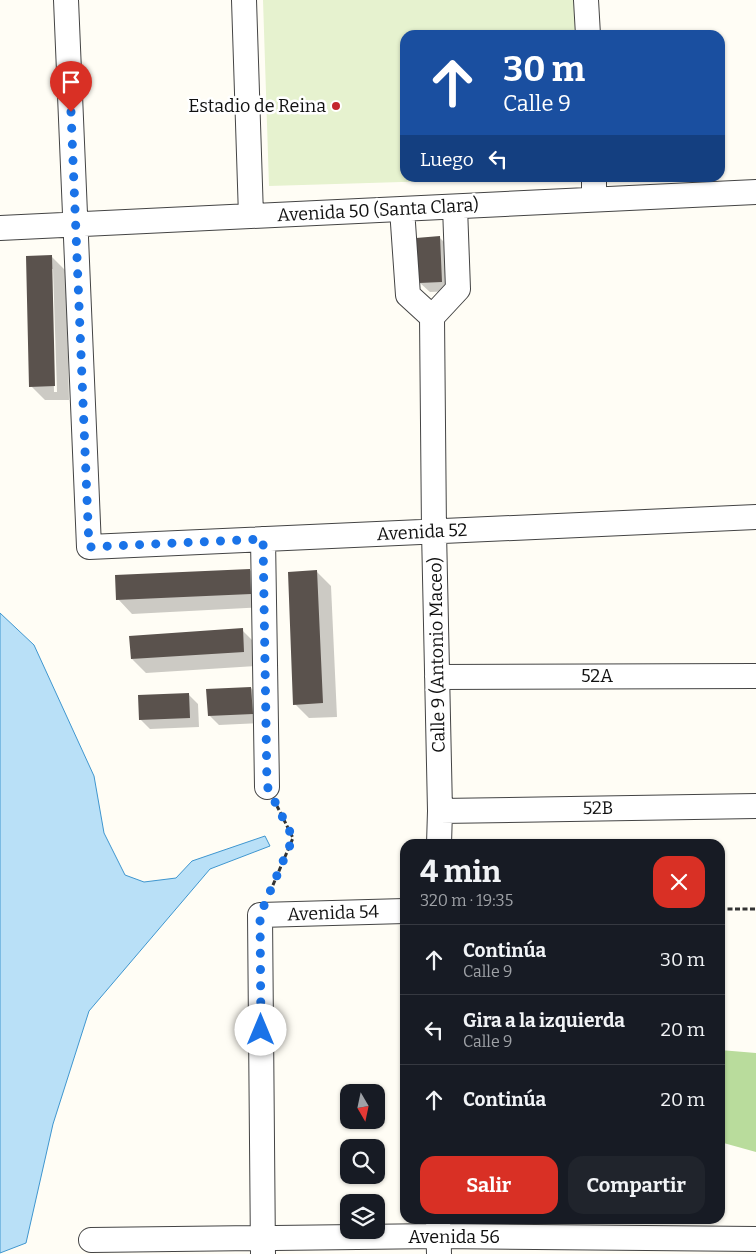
<!DOCTYPE html>
<html lang="es">
<meta charset="utf-8">
<style>
:root{--surface:#171b24;--page:#20242c;--text:#f1f3f6;--muted:#9ea1a6;--line:#363941;--accent:#d93025}
body{margin:0;font-family:Bitter,serif;background:var(--page);color:var(--text);height:100vh;display:flex;flex-direction:column;font-size:19px;white-space:nowrap}
*{box-sizing:border-box;margin:0}
p{font-size:16px;color:var(--muted)}
.icon{flex:none;width:28px;height:28px;fill:none;stroke:currentColor;stroke-width:2;stroke-linecap:round;stroke-linejoin:round}
.map{position:relative;flex:1;overflow:hidden}
.drawer{position:absolute;left:400px;top:839px;width:325px;height:385px;display:flex;flex-direction:column;background:var(--surface);border-radius:15px;box-shadow:0 1px 4px #0004}
.drawer>*{flex:none}
.banner{position:absolute;left:400px;top:30px;width:325px;height:152px;border-radius:15px;box-shadow:0 1px 4px #0004;background:#1a4fa0;color:#fff;overflow:hidden}
.needle{width:32px;rotate:171deg}
.buttons{position:absolute;left:340px;top:1084px;display:grid;gap:10px}
.buttons a{display:grid;place-items:center;width:45px;height:45px;border-radius:10px;background:var(--surface);box-shadow:0 1px 4px #0004;font-size:25px}
.pin{position:absolute;display:grid;place-items:center;width:42px;height:42px;color:#fff;margin:-51px -21px;border-radius:50% 50% 50% 0;rotate:-45deg;box-shadow:0 0 5px #0007}
.pin .icon{rotate:45deg}
.me{position:absolute;width:55px;margin:-28px;rotate:0deg;stroke-linejoin:round;filter:drop-shadow(0 0 4px #0008)}
.turn{display:flex;align-items:center;gap:18px;height:105px;padding:0 20px;font-size:22px}
.turn .icon{width:65px;height:65px;stroke-width:2.5}
.turn b{display:block;font-size:35px;line-height:42px}
.then{display:flex;align-items:center;height:48px;padding:0 20px;background:#0003;gap:10px;font-size:19px}
.round{display:grid;place-items:center;flex:none;width:52px;height:52px;border-radius:15px;background:var(--page)}
.summary{display:flex;align-items:center;justify-content:space-between;height:85px;padding:0 20px}
h1{font-size:30px;font-weight:700;line-height:38px}
.button{display:flex;gap:10px;margin-top:auto;padding:10px 20px}
.button a{flex:1;height:58px;border-radius:15px;background:var(--accent);color:#fff;font-size:20px;font-weight:700;line-height:58px;text-align:center}
.button a+a{background:var(--page);color:var(--text)}
ul{padding:0;list-style:none}
li{display:flex;align-items:center;gap:15px;height:70px;padding:0 20px;border-top:1px solid var(--line)}
li div{flex:1}
li b{display:block;font-size:19px}
li em{font-style:normal}
.map>svg:first-child{display:block}
.forest{fill:#b9dc9c}
.pitch{fill:#e6f2cf}
.water{fill:#b9e0f7;stroke:#3f96cf}
.shadow{fill:#0003;fill-rule:evenodd}
.building{fill:#5a524d}
.lines{fill:none;stroke-linecap:round;stroke-linejoin:round}
.minor-casing{stroke:#444;stroke-width:26}
.path{stroke:#333;stroke-width:3;stroke-dasharray:5 2.5;stroke-linecap:butt}
.minor{stroke:#fff;stroke-width:24}
.route{stroke:#1a73e8;stroke-width:9;stroke-dasharray:0 16.2}
.poi-dot{fill:#c4262e;stroke:#fff;stroke-width:2}
.labels{text-anchor:middle;stroke-width:5;stroke-linejoin:round;paint-order:stroke}
.poi-label{font-size:18px;fill:#111;stroke:#fff;text-anchor:end}
.street-label{font-size:18px;fill:#111;stroke:#fff}
</style>
<div class="map">
<svg width="756" height="1254" viewBox="0 0 756 1254">
<rect width="100%" height="100%" fill="#fffdf5"/>
<path class="forest" d="M 720,1050 L 756,1053 L 756,1152 L 720,1142 Z"/>
<path class="pitch" d="M 263,0 L 574,0 L 575,35 L 405,35 L 405,178 L 539,178 L 269,186 Z"/>
<path class="water" d="M 0,613 L 34,645 L 94,776 L 104,833 L 125,875 L 144,882 L 176,878 L 192,861 L 265,836 L 270,846 L 210,869 L 89,1011 L 53,1124 L 26,1243 L 0,1253 Z"/>
<path class="shadow" d="M 439,237 L 449,247 L 452,291 L 430,292 L 420,283 Z
M 51,256 L 66,271 L 69,400 L 45,400 L 31,386 ZM 51,269 L 53,269 L 57,392 L 54,392 Z
M 250,570 L 264,584 L 265,607 L 132,614 L 118,599 Z
M 317,572 L 331,586 L 337,717 L 309,718 L 295,704 Z
M 242,630 L 256,644 L 257,666 L 146,673 L 132,659 Z
M 251,688 L 261,698 L 262,723 L 219,725 L 209,715 Z
M 188,694 L 198,704 L 199,727 L 150,729 L 140,719 Z"/>
<path class="building" d="M 440,236 L 442,282 L 419,283 L 416,238 Z
M 52,255 L 55,386 L 29,387 L 26,256 Z
M 250,569 L 251,594 L 116,600 L 115,575 Z
M 317,570 L 323,703 L 293,705 L 288,572 Z
M 243,628 L 244,652 L 131,659 L 129,636 Z
M 251,687 L 253,714 L 208,716 L 206,689 Z
M 189,693 L 190,718 L 139,720 L 138,695 Z"/>
<g class="lines">
<g class="minor-casing">
<path id="minor" d="M 66,0 L 89,547 L 756,517
M 244,0 L 251,216
M 586,0 L 588,35
M 594,178 L 594,199
M 402,209 L 408,295 L 432,317 L 458,289 L 455,207
M 0,228 L 756,192
M 432,317 L 434,531 L 440,811 L 439,844
M 263,539 L 267,787
M 437,677 L 756,676
M 440,811 L 756,806
M 438,1219 L 439,1254
M 91,1240 L 439,1236 L 756,1239
M 263,1254 L 260,915 L 405,911"/>
</g>
<path class="path" d="M 270,892 L 293,838 L 277,806
M 720,909 L 756,909"/>
<use href="#minor" class="minor"/>
</g>
<g class="lines">
<path class="route" d="M 71,112 L 89,547 L 263,539 L 267,786 L 293,838 L 260,915 L 261,1030"/>
</g>
<circle class="poi-dot" cx="336" cy="106" r="5"/>
<g class="labels">
<g class="poi-label">
<text x="326" y="112">Estadio de Reina</text>
</g>
<g class="street-label">
<text transform="translate(378 210) rotate(-3)" y="6">Avenida 50 (Santa Clara)</text>
<text transform="translate(422 532) rotate(-3)" y="6">Avenida 52</text>
<text transform="translate(437 655) rotate(-91)" y="6">Calle 9 (Antonio Maceo)</text>
<text x="597" y="682">52A</text>
<text transform="translate(598 808) rotate(-1)" y="6">52B</text>
<text transform="translate(333 913) rotate(-2)" y="6">Avenida 54</text>
<text x="454" y="1243">Avenida 56</text>
</g>
</g>
</svg>
<div class="buttons">
<a><svg class="needle" viewBox="-14 -14 28 28"><path d="M0-13l5 13h-10z" fill="#e53935"/><path d="M0 13l5-13h-10z" fill="#9ea1a6"/></svg></a>
<a><svg class="icon" aria-label="search" viewBox="0 0 24 24"><circle cx="10" cy="10" r="6"/><path d="M15 15l6 6"/></svg></a>
<a><svg class="icon" aria-label="layers" viewBox="0 0 24 24"><path d="M12 4l9 5-9 5-9-5zM3 14l9 5 9-5"/></svg></a>
</div>
<div class="pin" style="left:71px;top:112px;background:#d93025"><svg class="icon" aria-label="arrive" viewBox="0 0 24 24"><path d="M6 21V4h12l-3 4 3 4H6"/></svg></div>
<svg class="me" style="left:261px;top:1030px" viewBox="-20 -20 40 40"><circle r="19" fill="#fff"/><path d="M0-13L10 11 0 6-10 11z" fill="#1a73e8"/></svg>
<div class="banner">
<div class="turn"><svg class="icon" aria-label="ahead" viewBox="0 0 24 24"><path d="M12 20V5M6 11l6-6 6 6"/></svg><div><b>30 m</b>Calle 9</div></div>
<div class="then">Luego<svg class="icon" aria-label="left" viewBox="0 0 24 24"><path d="M17 20v-9H6M10 6l-5 5 5 5"/></svg></div>
</div>
<section class="drawer">
<div class="summary"><div><h1>4 min</h1><p>320 m · 19:35</p></div><a class="round" style="background:#d93025;color:#fff"><svg class="icon" aria-label="close" viewBox="0 0 24 24"><path d="M6 6l12 12M18 6L6 18"/></svg></a></div>
<ul>
<li><svg class="icon" aria-label="ahead" viewBox="0 0 24 24"><path d="M12 20V5M6 11l6-6 6 6"/></svg><div><b>Continúa</b><p>Calle 9</p></div><em>30 m</em></li>
<li><svg class="icon" aria-label="left" viewBox="0 0 24 24"><path d="M17 20v-9H6M10 6l-5 5 5 5"/></svg><div><b>Gira a la izquierda</b><p>Calle 9</p></div><em>20 m</em></li>
<li><svg class="icon" aria-label="ahead" viewBox="0 0 24 24"><path d="M12 20V5M6 11l6-6 6 6"/></svg><div><b>Continúa</b></div><em>20 m</em></li>
</ul>
<div class="button"><a>Salir</a><a>Compartir</a></div>
</section>
</div>
